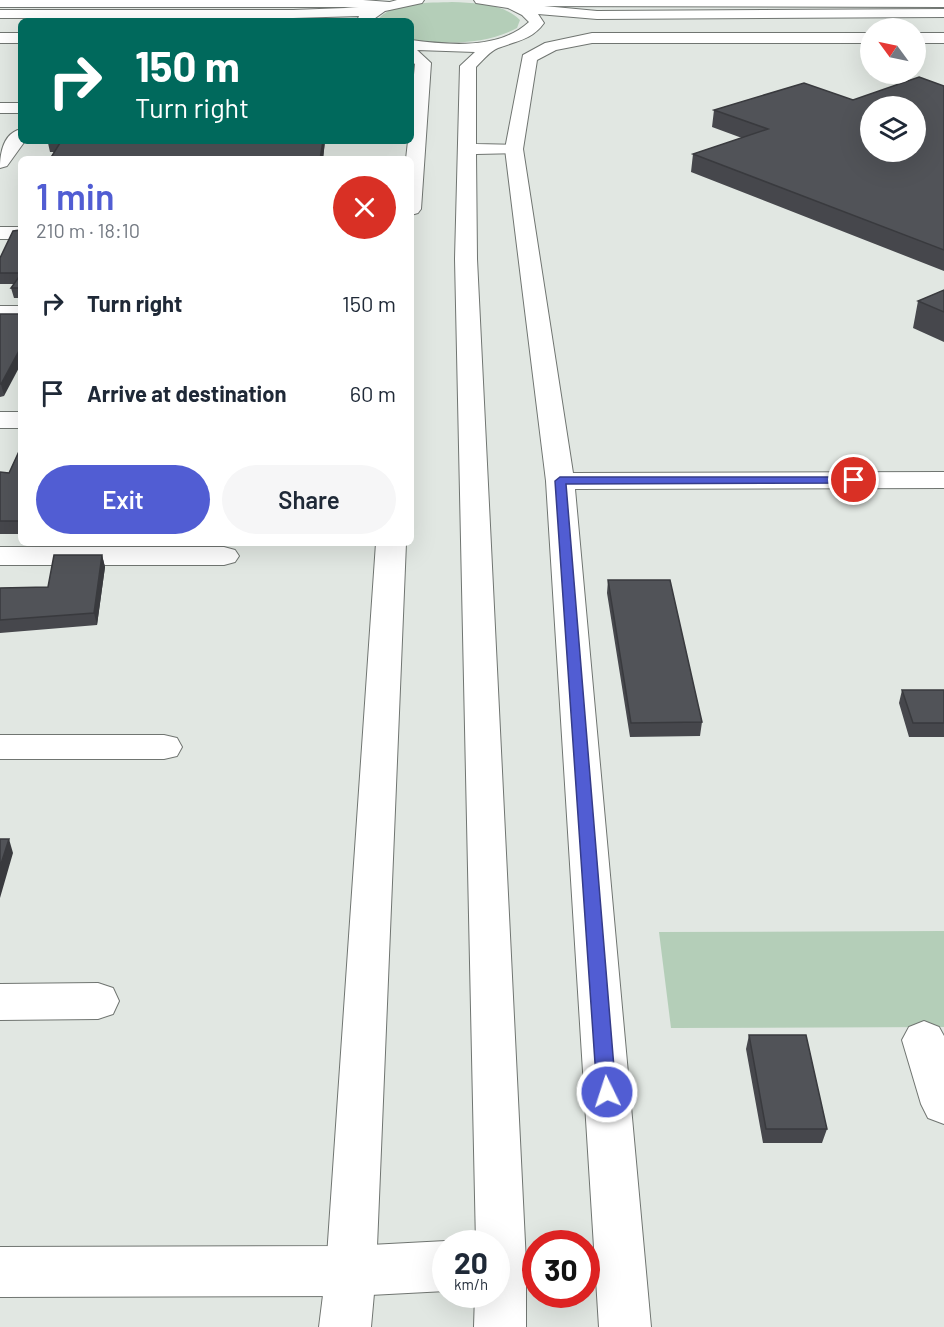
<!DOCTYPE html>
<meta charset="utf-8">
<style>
:root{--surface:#fff;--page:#f6f6f7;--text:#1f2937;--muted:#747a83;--accent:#515dd3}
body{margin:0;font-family:Barlow,sans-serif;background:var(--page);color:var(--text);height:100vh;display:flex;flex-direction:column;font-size:22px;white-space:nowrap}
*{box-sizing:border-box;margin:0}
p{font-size:20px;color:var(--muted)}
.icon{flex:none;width:33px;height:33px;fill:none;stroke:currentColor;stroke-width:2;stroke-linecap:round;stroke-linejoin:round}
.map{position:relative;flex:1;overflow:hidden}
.side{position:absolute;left:18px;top:156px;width:396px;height:390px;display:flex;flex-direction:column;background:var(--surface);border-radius:9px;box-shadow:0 6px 24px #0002}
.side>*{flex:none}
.hud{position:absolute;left:18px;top:18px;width:396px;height:126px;border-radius:9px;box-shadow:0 6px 24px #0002;background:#00695c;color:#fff;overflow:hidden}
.needle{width:39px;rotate:303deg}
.buttons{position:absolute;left:860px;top:18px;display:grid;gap:12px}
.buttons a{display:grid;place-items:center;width:66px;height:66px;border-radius:50%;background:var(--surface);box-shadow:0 6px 24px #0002;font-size:30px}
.speed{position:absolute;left:432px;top:1230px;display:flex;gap:12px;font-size:30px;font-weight:700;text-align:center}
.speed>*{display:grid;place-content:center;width:78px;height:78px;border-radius:50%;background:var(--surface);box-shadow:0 6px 24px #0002;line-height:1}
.speed small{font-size:15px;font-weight:400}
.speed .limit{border:9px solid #d22;background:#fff;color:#111}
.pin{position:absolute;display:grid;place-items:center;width:51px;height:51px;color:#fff;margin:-26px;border:3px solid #fff;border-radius:50%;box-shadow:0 2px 6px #0007}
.me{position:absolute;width:66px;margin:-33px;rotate:356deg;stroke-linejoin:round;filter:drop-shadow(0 0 4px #0008)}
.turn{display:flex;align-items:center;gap:21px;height:126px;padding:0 18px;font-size:27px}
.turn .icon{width:78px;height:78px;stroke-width:2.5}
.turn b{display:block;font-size:42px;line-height:51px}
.round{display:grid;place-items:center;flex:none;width:63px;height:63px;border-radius:32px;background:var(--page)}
.head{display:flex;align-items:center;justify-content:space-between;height:102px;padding:0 18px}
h1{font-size:36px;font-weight:600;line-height:45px;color:var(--accent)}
.cta{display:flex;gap:12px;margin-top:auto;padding:12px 18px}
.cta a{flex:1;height:69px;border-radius:36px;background:var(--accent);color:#fff;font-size:24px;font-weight:600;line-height:69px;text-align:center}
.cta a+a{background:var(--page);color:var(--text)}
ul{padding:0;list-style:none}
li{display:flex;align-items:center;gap:18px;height:90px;padding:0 18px}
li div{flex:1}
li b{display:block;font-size:22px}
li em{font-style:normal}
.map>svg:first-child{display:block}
.green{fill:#b4ceb8}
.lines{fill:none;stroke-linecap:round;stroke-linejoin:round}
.street-casing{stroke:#707571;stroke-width:2}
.secondary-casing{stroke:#707571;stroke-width:2}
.street{fill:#fff;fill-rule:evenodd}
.secondary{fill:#fff;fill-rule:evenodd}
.wall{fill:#46474c}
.shaded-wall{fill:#393a3e}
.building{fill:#515358;stroke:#393a3e;stroke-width:1.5;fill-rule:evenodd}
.route{fill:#515dd3;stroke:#353c89;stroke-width:1.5}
</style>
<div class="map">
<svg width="944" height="1327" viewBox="0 0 944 1327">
<rect width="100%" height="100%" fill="#e1e7e2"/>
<path class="green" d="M 452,2 C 475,3 503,3 520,20 L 517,28 C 485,45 446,44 411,40 L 411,21 L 377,21 C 390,1 430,3 452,2 Z
M 944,931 L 944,1027 L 671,1028 L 659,932 Z"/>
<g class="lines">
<g class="street-casing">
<path id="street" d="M 0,0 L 363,0 L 389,2 L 396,6 L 389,10 L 344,7 L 0,7 Z
M 495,0 L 944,0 L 944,7 L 501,6 L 496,5 Z
M 0,33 L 21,33 L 21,43 L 0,43 Z
M 592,33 L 870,33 L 870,43 L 592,43 L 556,50 L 537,60 L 523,149 L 573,473 L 944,472 L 944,488 L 575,489 L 651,1327 L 599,1327 L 546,481 L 505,149 L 523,55 L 545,43 Z
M 915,33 L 944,33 L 944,43 L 915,43 Z
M 0,103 L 21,103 L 21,113 L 0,113 Z
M 21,129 L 21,141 L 25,141 L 7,166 L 0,168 C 0,152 4,133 21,129 Z
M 0,227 L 21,227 L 21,239 L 0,239 Z
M 0,306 L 21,306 L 21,320 L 0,320 Z
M 0,412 L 21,412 L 21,428 L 0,428 Z
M 0,547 L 224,547 L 235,550 L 239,556 L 235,562 L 224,565 L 0,565 Z
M 0,735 L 164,735 L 177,738 L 182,747 L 177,756 L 164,759 L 0,759 Z
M 98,983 L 113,988 L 119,1001 L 113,1014 L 98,1019 L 0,1020 L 0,984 Z
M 924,1021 L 939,1027 L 944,1036 L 944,1124 L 928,1118 L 921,1104 L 902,1040 L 909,1027 Z
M 446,1241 L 451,1244 L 446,1244 L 446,1291 L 351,1296 L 0,1297 L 0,1247 L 351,1246 Z"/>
</g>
<g class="secondary-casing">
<path id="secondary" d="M 397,0 L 424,0 L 422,3 L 385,11 L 371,21 L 357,21 L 359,16 L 293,18 L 0,18 L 0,10 L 293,10 L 372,7 Z
M 474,0 L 509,0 L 523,4 L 597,11 L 944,9 L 944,17 L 597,19 L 538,14 L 544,23 C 532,40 516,41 498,48 C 490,51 482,61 476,67 L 476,144 L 520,145 L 523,149 L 520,153 L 476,154 L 477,259 L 526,1263 L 526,1327 L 474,1327 L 475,1294 L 496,1294 L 496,1244 L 476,1244 L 455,259 L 460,66 L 475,52 L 417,50 L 431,63 L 421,209 L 418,213 L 411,215 L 411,159 L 406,159 L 408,141 L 411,141 L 411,106 L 415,64 L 411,61 L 411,40 C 449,45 499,50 529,22 L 522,15 L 508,8 L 476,3 Z
M 376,543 L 406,543 L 376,1271 L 371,1327 L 319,1327 L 326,1271 Z"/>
</g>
<use href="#street" class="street"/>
<use href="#secondary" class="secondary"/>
</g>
<path class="wall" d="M 944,86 L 944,271 L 691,172 L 693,154 L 742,138 L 712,127 L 714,110 L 853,100 Z
M 49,141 L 325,141 L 323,159 L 50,159 L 54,152 L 50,152 L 48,143 Z
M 21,213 L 21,298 L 14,298 L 11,288 L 14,284 L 0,284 L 0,258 L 20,230 Z
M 944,290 L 944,342 L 913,328 L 918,301 Z
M 0,314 L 4,396 L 0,397 Z
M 21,447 L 21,534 L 0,534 L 0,472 L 9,473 Z
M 61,543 L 109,543 L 108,545 L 61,545 Z
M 102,555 L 105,567 L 97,625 L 0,633 L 0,588 L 48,587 Z
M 608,580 L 702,722 L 700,736 L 630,737 L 607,593 Z
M 902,690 L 944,690 L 944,737 L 909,737 L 899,703 Z
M 749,1035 L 827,1129 L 822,1143 L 763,1143 L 746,1049 Z"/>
<path class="shaded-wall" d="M 323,141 L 325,141 L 323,159 L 320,159 Z
M 21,347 L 21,364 L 4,396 L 1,384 Z
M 102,555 L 105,567 L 97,625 L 94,613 Z
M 9,839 L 13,853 L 0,898 L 0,867 Z"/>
<path class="building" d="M 919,77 L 944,86 L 944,250 L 693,154 L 768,129 L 714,110 L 804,83 L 853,100 ZM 870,106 L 915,106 L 915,152 L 870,152 Z
M 49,141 L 323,141 L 320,159 L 50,159 L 60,143 L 48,143 Z
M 21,213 L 21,273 L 0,273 L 0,258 L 13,231 L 20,230 L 20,215 Z
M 21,274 L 21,288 L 11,288 Z
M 944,290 L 944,312 L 918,301 Z
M 0,314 L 21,314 L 21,347 L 1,384 L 0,384 Z
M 21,447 L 21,521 L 0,521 L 0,472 L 9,473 Z
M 54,555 L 102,555 L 94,613 L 0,620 L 0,588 L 48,587 Z
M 608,580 L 670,580 L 702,722 L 631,723 Z
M 902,690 L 944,690 L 944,723 L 913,723 Z
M 0,839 L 9,839 L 0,867 Z
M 749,1035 L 806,1035 L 827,1129 L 766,1129 Z"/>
<path class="route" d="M 560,477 L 854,477 L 859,480 L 854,483 L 566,484 L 616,1092 L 613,1098 L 607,1100 L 600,1098 L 597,1092 L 555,481 Z"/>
</svg>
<div class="buttons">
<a><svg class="needle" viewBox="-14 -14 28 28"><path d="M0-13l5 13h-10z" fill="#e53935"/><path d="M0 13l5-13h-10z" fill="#747a83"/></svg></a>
<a><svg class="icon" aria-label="layers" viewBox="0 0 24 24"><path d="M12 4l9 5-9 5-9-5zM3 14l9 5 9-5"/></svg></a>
</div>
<div class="speed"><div>20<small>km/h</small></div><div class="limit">30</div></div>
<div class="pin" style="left:854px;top:480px;background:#d93025"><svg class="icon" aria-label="arrive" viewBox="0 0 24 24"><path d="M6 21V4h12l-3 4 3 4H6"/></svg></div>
<svg class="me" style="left:607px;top:1092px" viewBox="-20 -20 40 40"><circle r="17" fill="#515dd3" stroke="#fff" stroke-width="3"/><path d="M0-11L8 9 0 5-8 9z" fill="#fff"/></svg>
<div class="hud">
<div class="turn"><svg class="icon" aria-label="right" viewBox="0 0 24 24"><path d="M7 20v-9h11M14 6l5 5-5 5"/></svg><div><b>150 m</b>Turn right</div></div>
</div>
<section class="side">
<div class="head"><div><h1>1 min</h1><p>210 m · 18:10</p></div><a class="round" style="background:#d93025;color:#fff"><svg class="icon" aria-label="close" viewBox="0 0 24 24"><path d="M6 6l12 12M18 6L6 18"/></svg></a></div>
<ul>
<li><svg class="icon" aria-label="right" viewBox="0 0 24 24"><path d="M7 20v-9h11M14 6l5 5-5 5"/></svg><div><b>Turn right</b></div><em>150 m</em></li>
<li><svg class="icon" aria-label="arrive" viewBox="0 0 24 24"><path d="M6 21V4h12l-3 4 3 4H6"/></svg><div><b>Arrive at destination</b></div><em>60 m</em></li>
</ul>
<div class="cta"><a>Exit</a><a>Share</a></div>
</section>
</div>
